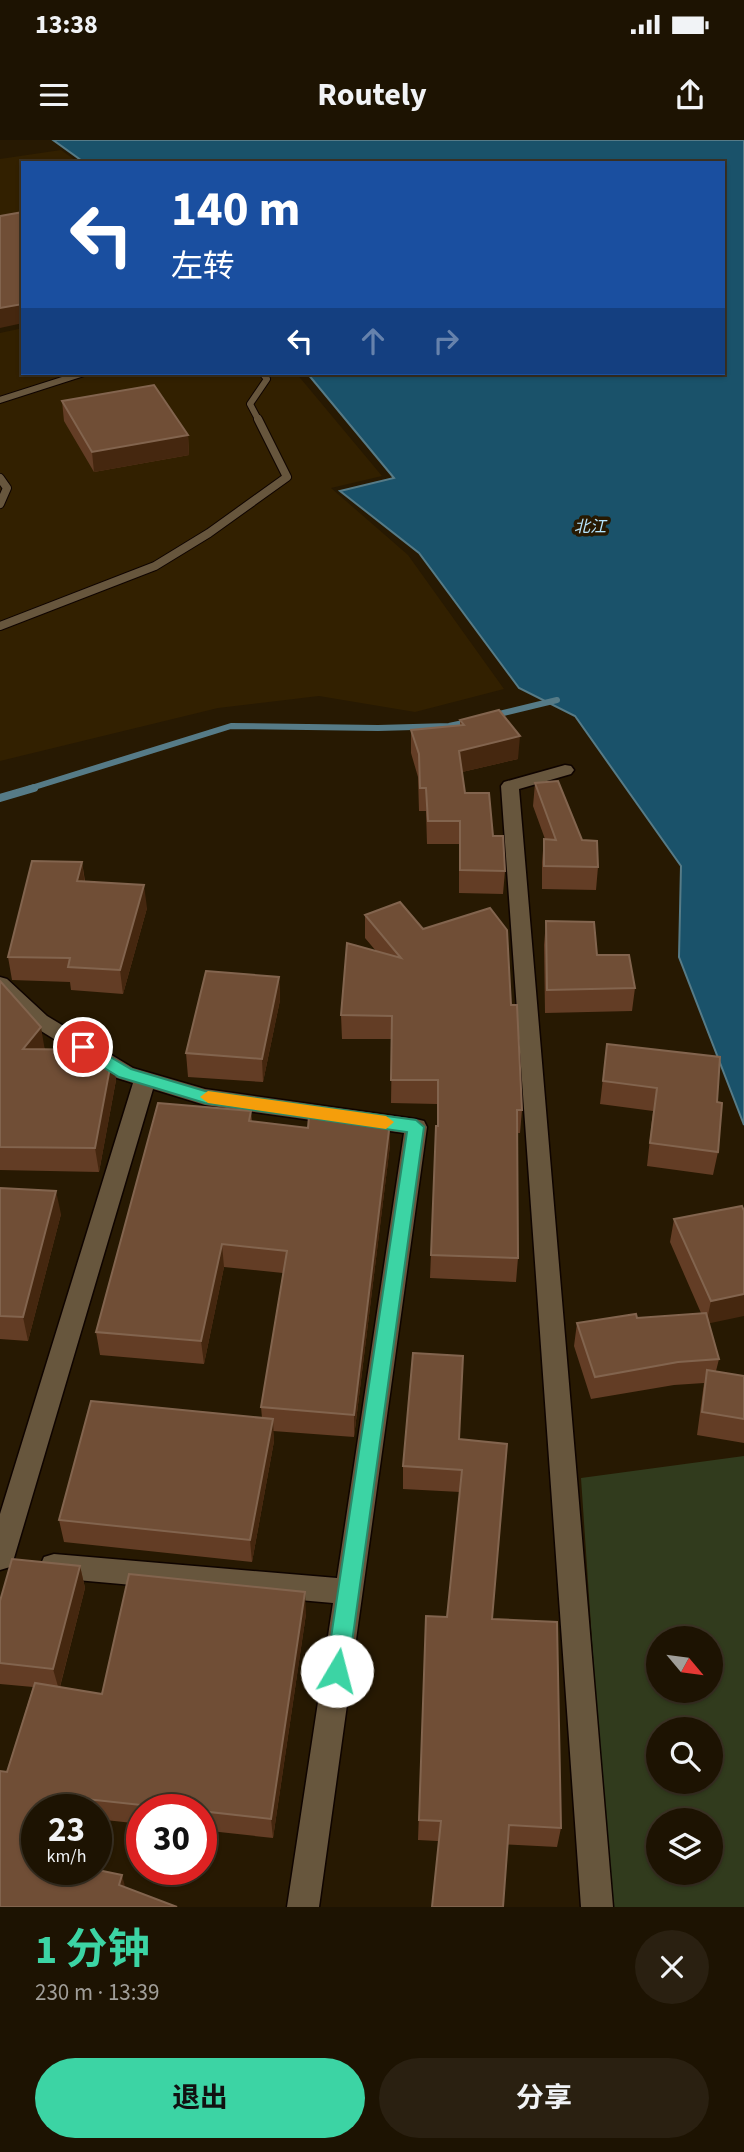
<!DOCTYPE html>
<html lang="zh">
<meta charset="utf-8">
<style>
:root{--surface:#1d1302;--page:#2a2011;--text:#f1f3f6;--muted:#a09e99;--line:#3b3224;--accent:#3cd4a4}
body{margin:0;font-family:"Source Sans 3","Noto Sans SC",sans-serif;background:var(--page);color:var(--text);height:100vh;display:flex;flex-direction:column;font-size:26px;white-space:nowrap}
*{box-sizing:border-box;margin:0}
p{font-size:23px;color:var(--muted)}
.icon{flex:none;width:38px;height:38px;fill:none;stroke:currentColor;stroke-width:2;stroke-linecap:round;stroke-linejoin:round}
.map{position:relative;height:1767px;overflow:hidden}
.drawer{display:flex;flex-direction:column;background:var(--surface);flex:1}
.drawer>*{flex:none}
.banner{position:absolute;left:21px;top:21px;width:704px;height:214px;border-radius:0px;box-shadow:0 2px 5px #0004,0 0 0 2px var(--line);background:#1a4fa0;color:#fff;overflow:hidden}
.needle{width:46px;rotate:119deg}
.buttons{position:absolute;left:646px;top:1486px;display:grid;gap:14px}
.buttons a{display:grid;place-items:center;width:77px;height:77px;border-radius:50%;background:var(--surface);box-shadow:0 2px 5px #0004,0 0 0 2px var(--line);font-size:35px}
.speed{position:absolute;left:21px;top:1654px;display:flex;gap:14px;font-size:35px;font-weight:700;text-align:center}
.speed>*{display:grid;place-content:center;width:91px;height:91px;border-radius:50%;background:var(--surface);box-shadow:0 2px 5px #0004,0 0 0 2px var(--line);line-height:1}
.speed small{font-size:18px;font-weight:400}
.speed .limit{border:10px solid #d22;background:#fff;color:#111}
.pin{position:absolute;display:grid;place-items:center;width:60px;height:60px;color:#fff;margin:-30px;border:4px solid #fff;border-radius:50%;box-shadow:0 2px 7px #0007}
.me{position:absolute;width:77px;margin:-38px;rotate:8deg;stroke-linejoin:round;filter:drop-shadow(0 0 5px #0008)}
.turn{display:flex;align-items:center;gap:24px;height:147px;padding:0 35px;font-size:32px}
.turn .icon{width:91px;height:91px;stroke-width:2.5}
.turn b{display:block;font-size:49px;line-height:60px}
.lanes{display:flex;align-items:center;height:66px;padding:0 35px;background:#0003;justify-content:center;gap:35px;direction:ltr}
.lanes .off{opacity:.35}
.round{display:grid;place-items:center;flex:none;width:74px;height:74px;border-radius:37px;background:var(--page)}
.summary{display:flex;align-items:center;justify-content:space-between;height:119px;padding:0 35px}
h1{font-size:42px;font-weight:700;line-height:52px;color:var(--accent)}
.cta{display:flex;gap:14px;margin-top:auto;padding:14px 35px}
.cta a{flex:1;height:80px;border-radius:42px;background:var(--accent);color:#111;font-size:28px;font-weight:700;line-height:80px;text-align:center}
.cta a+a{background:var(--page);color:var(--text)}
.status{display:flex;justify-content:space-between;align-items:center;height:49px;padding:0 35px;background:var(--surface);direction:ltr}
.status svg{height:19px;fill:currentColor}
header{display:flex;justify-content:space-between;align-items:center;height:91px;padding:0 35px;background:var(--surface);font-size:32px;font-weight:700}
.map>svg:first-child{display:block}
.built{fill:#322000}
.green{fill:#313b1d;fill-rule:evenodd}
.water{fill:#1a526a;stroke:#567b87;stroke-width:2}
.lines{fill:none;stroke-linecap:round;stroke-linejoin:round}
.stream-far1{stroke:#567b87;stroke-width:6}
.stream{stroke:#567b87;stroke-width:8}
.service-far1-casing{stroke:#0f0400;stroke-width:8}
.service-casing{stroke:#0f0400;stroke-width:10}
.minor-casing{stroke:#0f0400;stroke-width:3}
.service-far1{stroke:#67563d;stroke-width:6}
.service{stroke:#67563d;stroke-width:8}
.minor{fill:#67563d;fill-rule:evenodd}
.wall{fill:#633d25}
.shaded-wall{fill:#45270f}
.building{fill:#704e36;stroke:#82644e;stroke-width:2}
.route{fill:#3cd4a4;stroke:#278a6b;stroke-width:2}
.slow{fill:#f59e0b}
.labels{text-anchor:middle;stroke-width:7;stroke-linejoin:round;paint-order:stroke}
.far-water-label{font-size:16px;font-style:italic;fill:#b7e6ff;stroke:#271902}
</style>
<div class="status"><b>13:38</b><svg viewBox="0 0 49 12"><path d="M0 12V9h3v3zM5 12V6h3v6zM10 12V3h3v9zM15 12V0h3v12zM26 1h20v11H26zM47 4h2v5h-2z"/></svg></div>
<header><svg class="icon" aria-label="menu" viewBox="0 0 24 24"><path d="M4 6h16M4 12h16M4 18h16"/></svg>Routely<svg class="icon" aria-label="share" viewBox="0 0 24 24"><path d="M12 15V3M7 8l5-5 5 5M5 13v7h14v-7"/></svg></header>
<div class="map">
<svg width="744" height="1767" viewBox="0 0 744 1767">
<rect width="100%" height="100%" fill="#271902"/>
<path class="built" d="M 61,10 L 79,23 L 23,23 L 23,87 L 0,91 L 0,19 Z
M 23,188 L 23,233 L 296,233 L 382,336 L 331,348 L 408,415 L 504,549 L 415,572 L 319,556 L 218,568 L 0,621 L 0,193 Z"/>
<path class="green" d="M 744,1316 L 744,1767 L 610,1767 L 581,1338 ZM 658,1498 L 710,1498 L 710,1550 L 658,1550 ZM 658,1589 L 710,1589 L 710,1642 L 658,1642 ZM 658,1680 L 710,1680 L 710,1732 L 658,1732 Z"/>
<path class="water" d="M 53,0 L 744,0 L 744,985 L 679,817 L 681,726 L 575,576 L 519,548 L 419,413 L 340,351 L 394,338 L 307,233 L 723,233 L 723,23 L 85,23 Z"/>
<g class="lines">
<path class="stream-far1" d="M 491,576 L 557,560
M 28,649 L 231,586 L 378,588 L 449,586 L 468,582"/>
<path class="stream" d="M 0,658 L 34,648"/>
<g class="service-far1-casing">
<path id="service-far1" d="M 0,260 L 84,233
M 259,281 L 250,264 L 267,239 L 262,233"/>
</g>
<g class="service-casing">
<path id="service" d="M 0,338 L 7,348 L 0,364
M 0,486 L 155,426 L 209,393 L 287,337 L 258,279"/>
</g>
<g class="minor-casing">
<path id="minor" d="M 565,625 L 571,626 L 574,630 L 571,634 L 519,649 L 613,1767 L 581,1767 L 501,646 L 504,642 Z
M 0,837 L 7,839 L 47,876 L 133,928 L 205,949 L 416,979 L 424,981 L 427,987 L 319,1767 L 287,1767 L 333,1463 L 54,1438 L 44,1435 L 40,1426 L 44,1417 L 54,1414 L 337,1438 L 404,993 L 205,965 L 153,949 L 14,1418 L 10,1427 L 0,1430 L 0,1374 L 133,943 L 117,938 L 33,886 L 0,856 Z"/>
</g>
<use href="#service-far1" class="service-far1"/>
<use href="#service" class="service"/>
<use href="#minor" class="minor"/>
</g>
<path class="wall" d="M 62,261 L 188,295 L 189,315 L 94,332 L 64,281 Z
M 460,580 L 518,619 L 462,632 L 465,653 L 493,696 L 505,731 L 503,754 L 459,753 L 459,704 L 427,704 L 426,671 L 419,671 L 418,637 L 411,613 L 411,590 L 460,585 Z
M 535,643 L 582,700 L 598,727 L 596,750 L 542,749 L 542,722 L 544,699 L 545,699 L 533,666 Z
M 82,722 L 85,741 L 147,768 L 123,854 L 71,850 L 70,842 L 12,840 L 8,817 Z
M 365,775 L 423,789 L 511,865 L 522,970 L 520,993 L 517,993 L 518,1118 L 516,1142 L 430,1138 L 436,986 L 437,986 L 437,964 L 391,963 L 392,899 L 342,899 L 341,875 L 376,811 L 365,798 Z
M 546,781 L 597,815 L 635,848 L 632,871 L 545,873 L 544,805 Z
M 279,837 L 280,860 L 263,942 L 188,937 L 186,913 Z
M 0,841 L 45,909 L 112,917 L 116,940 L 99,1032 L 0,1030 Z
M 607,904 L 717,962 L 718,1012 L 713,1035 L 647,1026 L 653,971 L 600,964 Z
M 251,971 L 252,982 L 390,1005 L 354,1297 L 273,1291 L 274,1301 L 252,1422 L 64,1402 L 59,1380 L 262,1278 L 261,1267 L 283,1133 L 224,1127 L 204,1224 L 100,1215 L 96,1192 Z
M 0,1048 L 61,1074 L 28,1201 L 0,1199 Z
M 742,1066 L 709,1183 L 719,1219 L 716,1231 L 744,1236 L 744,1303 L 697,1295 L 704,1243 L 674,1245 L 591,1259 L 574,1206 L 577,1183 L 701,1173 L 670,1102 L 674,1079 Z
M 459,1299 L 492,1479 L 561,1688 L 557,1707 L 418,1700 L 426,1476 L 447,1477 L 460,1352 L 403,1349 L 403,1326 Z
M 80,1426 L 85,1448 L 60,1547 L 102,1554 L 306,1474 L 273,1698 L 201,1690 L 201,1670 L 142,1670 L 142,1684 L 96,1679 L 96,1670 L 37,1670 L 37,1729 L 125,1747 L 0,1767 L 7,1632 L 33,1547 L 0,1544 L 0,1461 Z"/>
<path class="shaded-wall" d="M 23,164 L 23,183 L 0,188 L 0,168 Z
M 188,295 L 189,315 L 94,332 L 92,312 Z
M 520,596 L 518,619 L 458,633 L 459,611 Z
M 82,722 L 85,745 L 77,741 Z
M 144,745 L 147,768 L 123,854 L 120,830 Z
M 279,837 L 280,860 L 263,942 L 262,919 Z
M 41,887 L 45,911 L 23,909 Z
M 112,917 L 116,940 L 99,1032 L 95,1008 Z
M 390,982 L 390,1005 L 354,1297 L 354,1275 Z
M 56,1051 L 61,1074 L 28,1201 L 23,1177 Z
M 222,1104 L 224,1127 L 204,1224 L 201,1201 Z
M 744,1154 L 744,1176 L 706,1184 L 711,1161 Z
M 273,1279 L 274,1301 L 252,1422 L 250,1400 Z
M 80,1426 L 85,1448 L 59,1550 L 53,1529 Z
M 305,1452 L 306,1474 L 273,1698 L 271,1679 Z
M 59,1656 L 63,1670 L 55,1670 Z
M 122,1735 L 127,1754 L 119,1745 Z"/>
<path class="building" d="M 23,72 L 23,164 L 0,168 L 0,76 Z
M 154,245 L 188,295 L 92,312 L 62,261 Z
M 499,570 L 520,596 L 459,611 L 465,653 L 489,653 L 493,696 L 503,696 L 505,731 L 460,730 L 460,681 L 428,681 L 426,648 L 420,648 L 419,614 L 411,590 L 464,585 L 460,580 Z
M 558,641 L 582,700 L 597,701 L 598,727 L 544,726 L 544,699 L 556,700 L 535,643 Z
M 32,721 L 82,722 L 77,741 L 144,745 L 120,830 L 68,827 L 70,818 L 8,817 Z
M 400,762 L 423,789 L 490,768 L 507,790 L 511,865 L 517,865 L 522,970 L 517,970 L 518,1118 L 431,1115 L 436,986 L 438,986 L 438,940 L 391,940 L 392,876 L 341,875 L 347,803 L 401,818 L 365,775 Z
M 546,781 L 594,782 L 597,815 L 629,815 L 635,848 L 547,850 Z
M 206,831 L 279,837 L 262,919 L 186,913 Z
M 0,841 L 41,887 L 23,909 L 102,910 L 112,917 L 95,1008 L 0,1007 Z
M 607,904 L 720,917 L 717,962 L 722,963 L 718,1012 L 650,1003 L 657,948 L 603,941 Z
M 158,963 L 251,971 L 249,981 L 308,988 L 309,976 L 390,982 L 354,1275 L 261,1267 L 287,1111 L 222,1104 L 201,1201 L 96,1192 Z
M 0,1048 L 56,1051 L 23,1177 L 0,1176 Z
M 742,1066 L 744,1071 L 744,1154 L 711,1161 L 674,1079 Z
M 706,1173 L 719,1219 L 678,1222 L 595,1237 L 577,1183 L 636,1174 L 637,1178 Z
M 413,1213 L 463,1216 L 459,1299 L 507,1304 L 492,1479 L 557,1482 L 561,1688 L 509,1685 L 503,1767 L 432,1767 L 441,1681 L 419,1680 L 426,1476 L 447,1477 L 462,1330 L 403,1326 Z
M 707,1230 L 744,1236 L 744,1279 L 702,1272 Z
M 91,1261 L 273,1279 L 250,1400 L 59,1380 Z
M 12,1419 L 80,1426 L 53,1529 L 0,1523 L 0,1461 Z
M 129,1434 L 305,1452 L 271,1679 L 201,1671 L 201,1670 L 187,1670 L 59,1656 L 55,1670 L 37,1670 L 37,1729 L 93,1729 L 122,1735 L 119,1745 L 177,1767 L 0,1767 L 0,1631 L 7,1632 L 35,1543 L 102,1554 Z"/>
<path class="route" d="M 83,901 L 131,929 L 205,951 L 416,980 L 424,987 L 348,1531 L 345,1538 L 337,1541 L 329,1538 L 326,1531 L 407,992 L 205,963 L 119,937 L 77,911 L 75,907 L 77,903 Z"/>
<path class="slow" d="M 208,951 L 386,976 L 394,982 L 386,989 L 208,963 L 200,957 Z"/>
<g class="labels">
<g class="far-water-label">
<text x="590" y="392">北江</text>
</g>
</g>
</svg>
<div class="buttons">
<a><svg class="needle" viewBox="-14 -14 28 28"><path d="M0-13l5 13h-10z" fill="#e53935"/><path d="M0 13l5-13h-10z" fill="#a09e99"/></svg></a>
<a><svg class="icon" aria-label="search" viewBox="0 0 24 24"><circle cx="10" cy="10" r="6"/><path d="M15 15l6 6"/></svg></a>
<a><svg class="icon" aria-label="layers" viewBox="0 0 24 24"><path d="M12 4l9 5-9 5-9-5zM3 14l9 5 9-5"/></svg></a>
</div>
<div class="speed"><div>23<small>km/h</small></div><div class="limit">30</div></div>
<div class="pin" style="left:83px;top:907px;background:#d93025"><svg class="icon" aria-label="arrive" viewBox="0 0 24 24"><path d="M6 21V4h12l-3 4 3 4H6"/></svg></div>
<svg class="me" style="left:337px;top:1531px" viewBox="-20 -20 40 40"><circle r="19" fill="#fff"/><path d="M0-13L10 11 0 6-10 11z" fill="#3cd4a4"/></svg>
<div class="banner">
<div class="turn"><svg class="icon" aria-label="left" viewBox="0 0 24 24"><path d="M17 20v-9H6M10 6l-5 5 5 5"/></svg><div><b>140 m</b>左转</div></div>
<div class="lanes"><svg class="icon" aria-label="left" viewBox="0 0 24 24"><path d="M17 20v-9H6M10 6l-5 5 5 5"/></svg><svg class="icon off" aria-label="ahead" viewBox="0 0 24 24"><path d="M12 20V5M6 11l6-6 6 6"/></svg><svg class="icon off" aria-label="right" viewBox="0 0 24 24"><path d="M7 20v-9h11M14 6l5 5-5 5"/></svg></div>
</div>
</div>
<section class="drawer">
<div class="summary"><div><h1>1 分钟</h1><p>230 m · 13:39</p></div><a class="round"><svg class="icon" aria-label="close" viewBox="0 0 24 24"><path d="M6 6l12 12M18 6L6 18"/></svg></a></div>
<div class="cta"><a>退出</a><a>分享</a></div>
</section>
